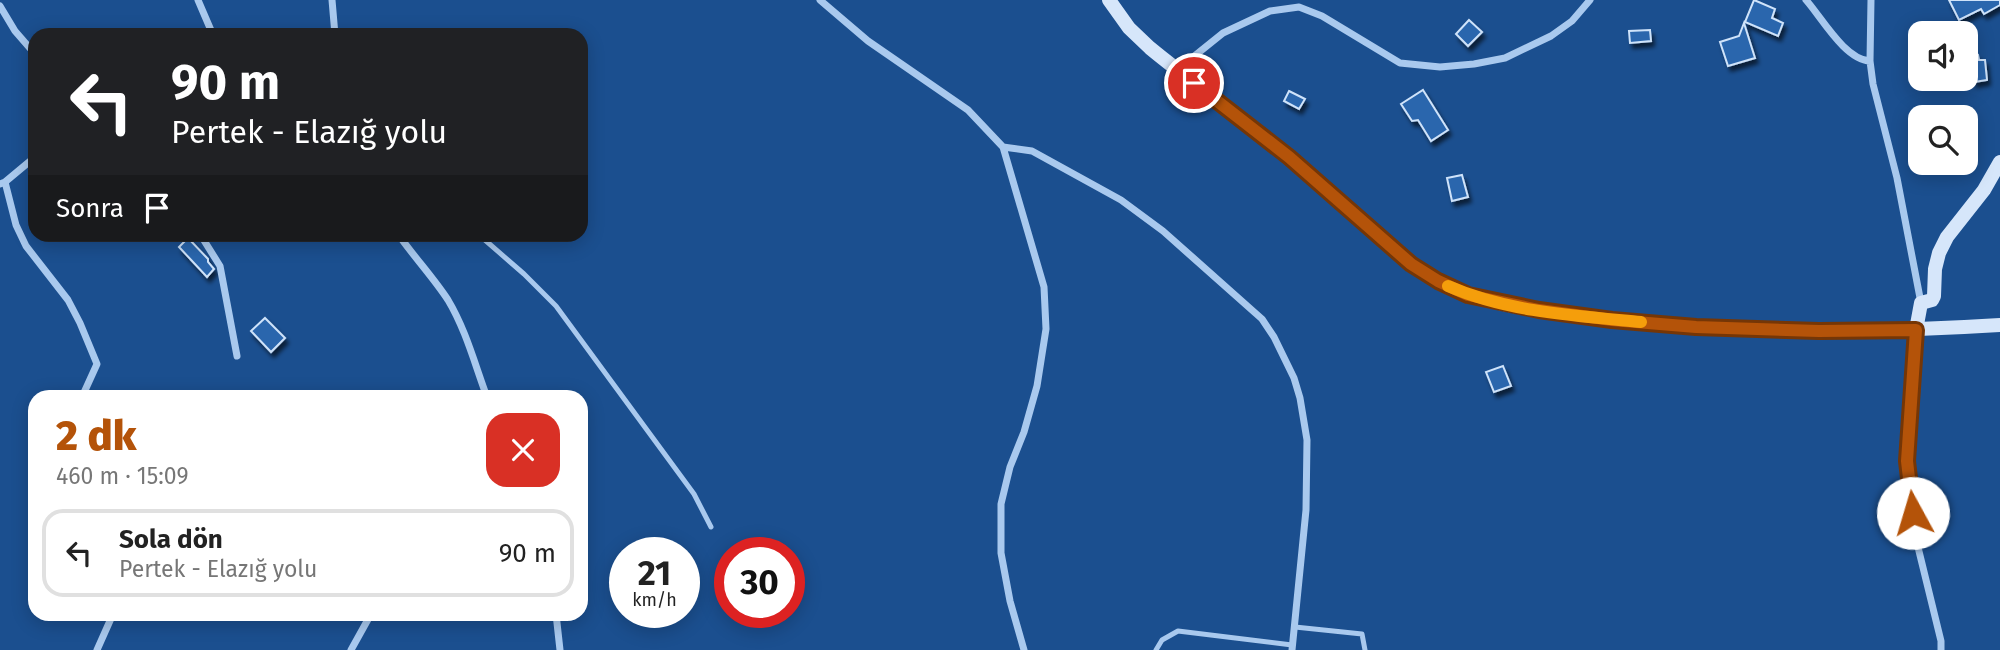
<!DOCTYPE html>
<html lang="tr">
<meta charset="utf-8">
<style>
:root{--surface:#fff;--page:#f2f2f2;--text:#222;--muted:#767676;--line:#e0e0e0;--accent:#b45309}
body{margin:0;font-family:"Fira Sans",sans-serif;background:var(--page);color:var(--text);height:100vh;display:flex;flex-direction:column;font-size:26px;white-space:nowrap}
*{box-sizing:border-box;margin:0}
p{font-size:23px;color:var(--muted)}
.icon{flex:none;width:38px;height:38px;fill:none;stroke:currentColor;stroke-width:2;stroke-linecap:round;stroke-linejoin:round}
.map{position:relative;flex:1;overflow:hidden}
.details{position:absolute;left:28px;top:390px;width:560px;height:231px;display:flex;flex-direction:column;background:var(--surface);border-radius:21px;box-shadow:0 4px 18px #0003}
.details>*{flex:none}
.hud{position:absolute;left:28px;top:28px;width:560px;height:214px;border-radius:21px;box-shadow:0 4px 18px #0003;background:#202124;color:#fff;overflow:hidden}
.controls{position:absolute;left:1908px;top:21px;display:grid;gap:14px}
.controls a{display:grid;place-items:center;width:70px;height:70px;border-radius:14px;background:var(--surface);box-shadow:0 4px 18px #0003;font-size:35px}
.speed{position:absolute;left:609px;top:537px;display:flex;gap:14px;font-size:35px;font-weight:700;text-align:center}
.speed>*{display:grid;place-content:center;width:91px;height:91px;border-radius:50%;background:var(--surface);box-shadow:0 4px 18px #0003;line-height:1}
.speed small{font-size:18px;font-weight:400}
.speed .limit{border:10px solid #d22;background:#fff;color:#111}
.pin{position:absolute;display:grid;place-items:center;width:60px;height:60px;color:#fff;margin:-30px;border:4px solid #fff;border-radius:50%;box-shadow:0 2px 7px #0007}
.me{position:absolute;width:77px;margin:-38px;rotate:354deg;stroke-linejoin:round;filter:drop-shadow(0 0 5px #0008)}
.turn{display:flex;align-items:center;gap:24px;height:147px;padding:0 28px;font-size:32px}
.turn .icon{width:91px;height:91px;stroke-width:2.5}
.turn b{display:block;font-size:49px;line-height:60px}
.then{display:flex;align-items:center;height:66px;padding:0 28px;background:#0003;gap:14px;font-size:26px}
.round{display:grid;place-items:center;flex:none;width:74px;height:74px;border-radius:21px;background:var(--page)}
.summary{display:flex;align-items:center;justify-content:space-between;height:119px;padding:0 28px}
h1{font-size:42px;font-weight:800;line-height:52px;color:var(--accent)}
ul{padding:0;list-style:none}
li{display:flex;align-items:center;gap:21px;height:88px;margin:0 14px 10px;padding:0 14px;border:4px solid var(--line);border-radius:21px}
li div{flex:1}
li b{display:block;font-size:26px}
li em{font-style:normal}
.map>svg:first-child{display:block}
.building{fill:#2a66ad;stroke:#cfe3fa;stroke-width:2;filter:url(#shadow)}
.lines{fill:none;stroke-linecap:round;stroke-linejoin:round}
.lane{stroke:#a9c9ee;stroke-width:5}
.street{stroke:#a9c9ee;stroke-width:7}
.secondary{stroke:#d6e6fa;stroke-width:14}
.route-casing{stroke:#753606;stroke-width:18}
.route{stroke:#b45309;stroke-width:12}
.slow{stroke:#f59e0b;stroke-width:12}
</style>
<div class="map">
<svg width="2000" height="650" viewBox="0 0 2000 650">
<defs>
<filter id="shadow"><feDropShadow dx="3" dy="5" stdDeviation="2" flood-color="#0009"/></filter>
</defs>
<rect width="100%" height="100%" fill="#1b4f8f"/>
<path class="building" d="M 1754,0 L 1775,9 L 1772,18 L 1783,23 L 1778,36 L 1745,22 Z
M 1949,0 L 2000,0 L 2000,5 L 1984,14 L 1981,9 L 1959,20 Z
M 1469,20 L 1482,32 L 1468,46 L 1456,34 Z
M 1744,23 L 1755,58 L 1728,66 L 1720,42 L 1739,36 Z
M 1650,30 L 1651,41 L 1630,43 L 1629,31 Z
M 1978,55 L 1979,60 L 1985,60 L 1987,80 L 1974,82 L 1973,74 L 1966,75 L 1965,57 Z
M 1423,90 L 1448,130 L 1431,141 L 1418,120 L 1412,121 L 1401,104 Z
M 1289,91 L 1305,99 L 1299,109 L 1284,101 Z
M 1462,175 L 1468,197 L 1452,201 L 1447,178 Z
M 188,238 L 208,259 L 208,262 L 214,269 L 207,277 L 179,247 Z
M 265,318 L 285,338 L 271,352 L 251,331 Z
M 1503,366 L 1511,386 L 1494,392 L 1486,372 Z"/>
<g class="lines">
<path class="lane" d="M 478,234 L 524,274 L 556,306 L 694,494 L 711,527
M 1295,627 L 1362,634 L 1365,650
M 1156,650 L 1162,640 L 1178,631 L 1292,645"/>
<path class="street" d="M 198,0 L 213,35
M 332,0 L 335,35
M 820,0 L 868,41 L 968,110 L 1003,147 L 1044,287 L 1046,329 L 1037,386 L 1024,432 L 1010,467 L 1001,504 L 1001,553 L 1010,601 L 1024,650
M 1806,0 C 1822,18 1845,60 1870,61
M 1871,0 L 1870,61 L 1873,84 L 1897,178 L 1921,303
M 0,6 L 15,31 L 35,54
M 1177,70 L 1223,33 L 1270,11 L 1299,7 L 1322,16 L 1400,63 L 1440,67 L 1474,64 L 1505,58 L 1551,36 L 1572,21 L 1590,0
M 1003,147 L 1032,151 L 1121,200 L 1163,231 L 1262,319 L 1274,337 L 1294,378 L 1300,398 L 1307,440 L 1306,510 L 1292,650
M 5,182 L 16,225 L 26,246 L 68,300 L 80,323 L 97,364 L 82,397
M 0,184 L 5,182 L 35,157
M 200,234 L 220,266 L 237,356
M 398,234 C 414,257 433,277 448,300 C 466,330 475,365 487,397
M 1916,330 L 1907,461 L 1916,539 L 1941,641 L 1941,650
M 556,614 L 560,650
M 97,650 L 113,614
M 351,650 L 371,614"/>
<path class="secondary" d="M 1109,0 L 1129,28 L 1150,48 C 1196,86 1247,120 1292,159 C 1320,184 1348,208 1376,233 C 1395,250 1415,269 1438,281 C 1480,304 1530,309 1577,315 C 1717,334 1859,334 2000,325
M 1916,330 L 1921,303 L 1932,300 L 1934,296 L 1935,269 L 1939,253 L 1947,237 L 1984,190 L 2000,162"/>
</g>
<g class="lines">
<g class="route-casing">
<path id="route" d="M 1194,83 L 1289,157 L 1411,264 L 1438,281 L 1468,295 L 1539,310 L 1612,320 L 1696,327 L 1819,331 L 1916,330 L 1907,461 L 1913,513"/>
</g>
<use href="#route" class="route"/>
<path class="slow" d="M 1448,286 C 1507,312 1577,316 1641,322"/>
</g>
</svg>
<div class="controls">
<a><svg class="icon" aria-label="sound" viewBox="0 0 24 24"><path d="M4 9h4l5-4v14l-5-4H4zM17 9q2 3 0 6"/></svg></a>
<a><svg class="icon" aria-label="search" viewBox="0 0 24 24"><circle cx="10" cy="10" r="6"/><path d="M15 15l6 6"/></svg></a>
</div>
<div class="speed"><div>21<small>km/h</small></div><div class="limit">30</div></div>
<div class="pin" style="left:1194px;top:83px;background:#d93025"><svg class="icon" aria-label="arrive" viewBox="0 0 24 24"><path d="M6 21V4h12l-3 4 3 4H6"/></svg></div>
<svg class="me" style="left:1913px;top:513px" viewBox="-20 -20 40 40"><circle r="19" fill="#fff"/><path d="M0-13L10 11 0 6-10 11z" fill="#b45309"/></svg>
<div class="hud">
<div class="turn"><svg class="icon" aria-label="left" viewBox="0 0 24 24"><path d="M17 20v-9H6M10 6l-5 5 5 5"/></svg><div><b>90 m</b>Pertek - Elazığ yolu</div></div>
<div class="then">Sonra<svg class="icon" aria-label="arrive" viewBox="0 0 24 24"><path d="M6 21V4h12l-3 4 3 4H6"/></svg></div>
</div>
<section class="details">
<div class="summary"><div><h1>2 dk</h1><p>460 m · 15:09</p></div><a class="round" style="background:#d93025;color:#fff"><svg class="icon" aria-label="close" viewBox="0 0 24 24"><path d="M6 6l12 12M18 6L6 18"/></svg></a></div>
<ul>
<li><svg class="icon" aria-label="left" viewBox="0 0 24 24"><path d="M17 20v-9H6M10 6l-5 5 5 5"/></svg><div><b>Sola dön</b><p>Pertek - Elazığ yolu</p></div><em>90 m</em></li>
</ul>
</section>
</div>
